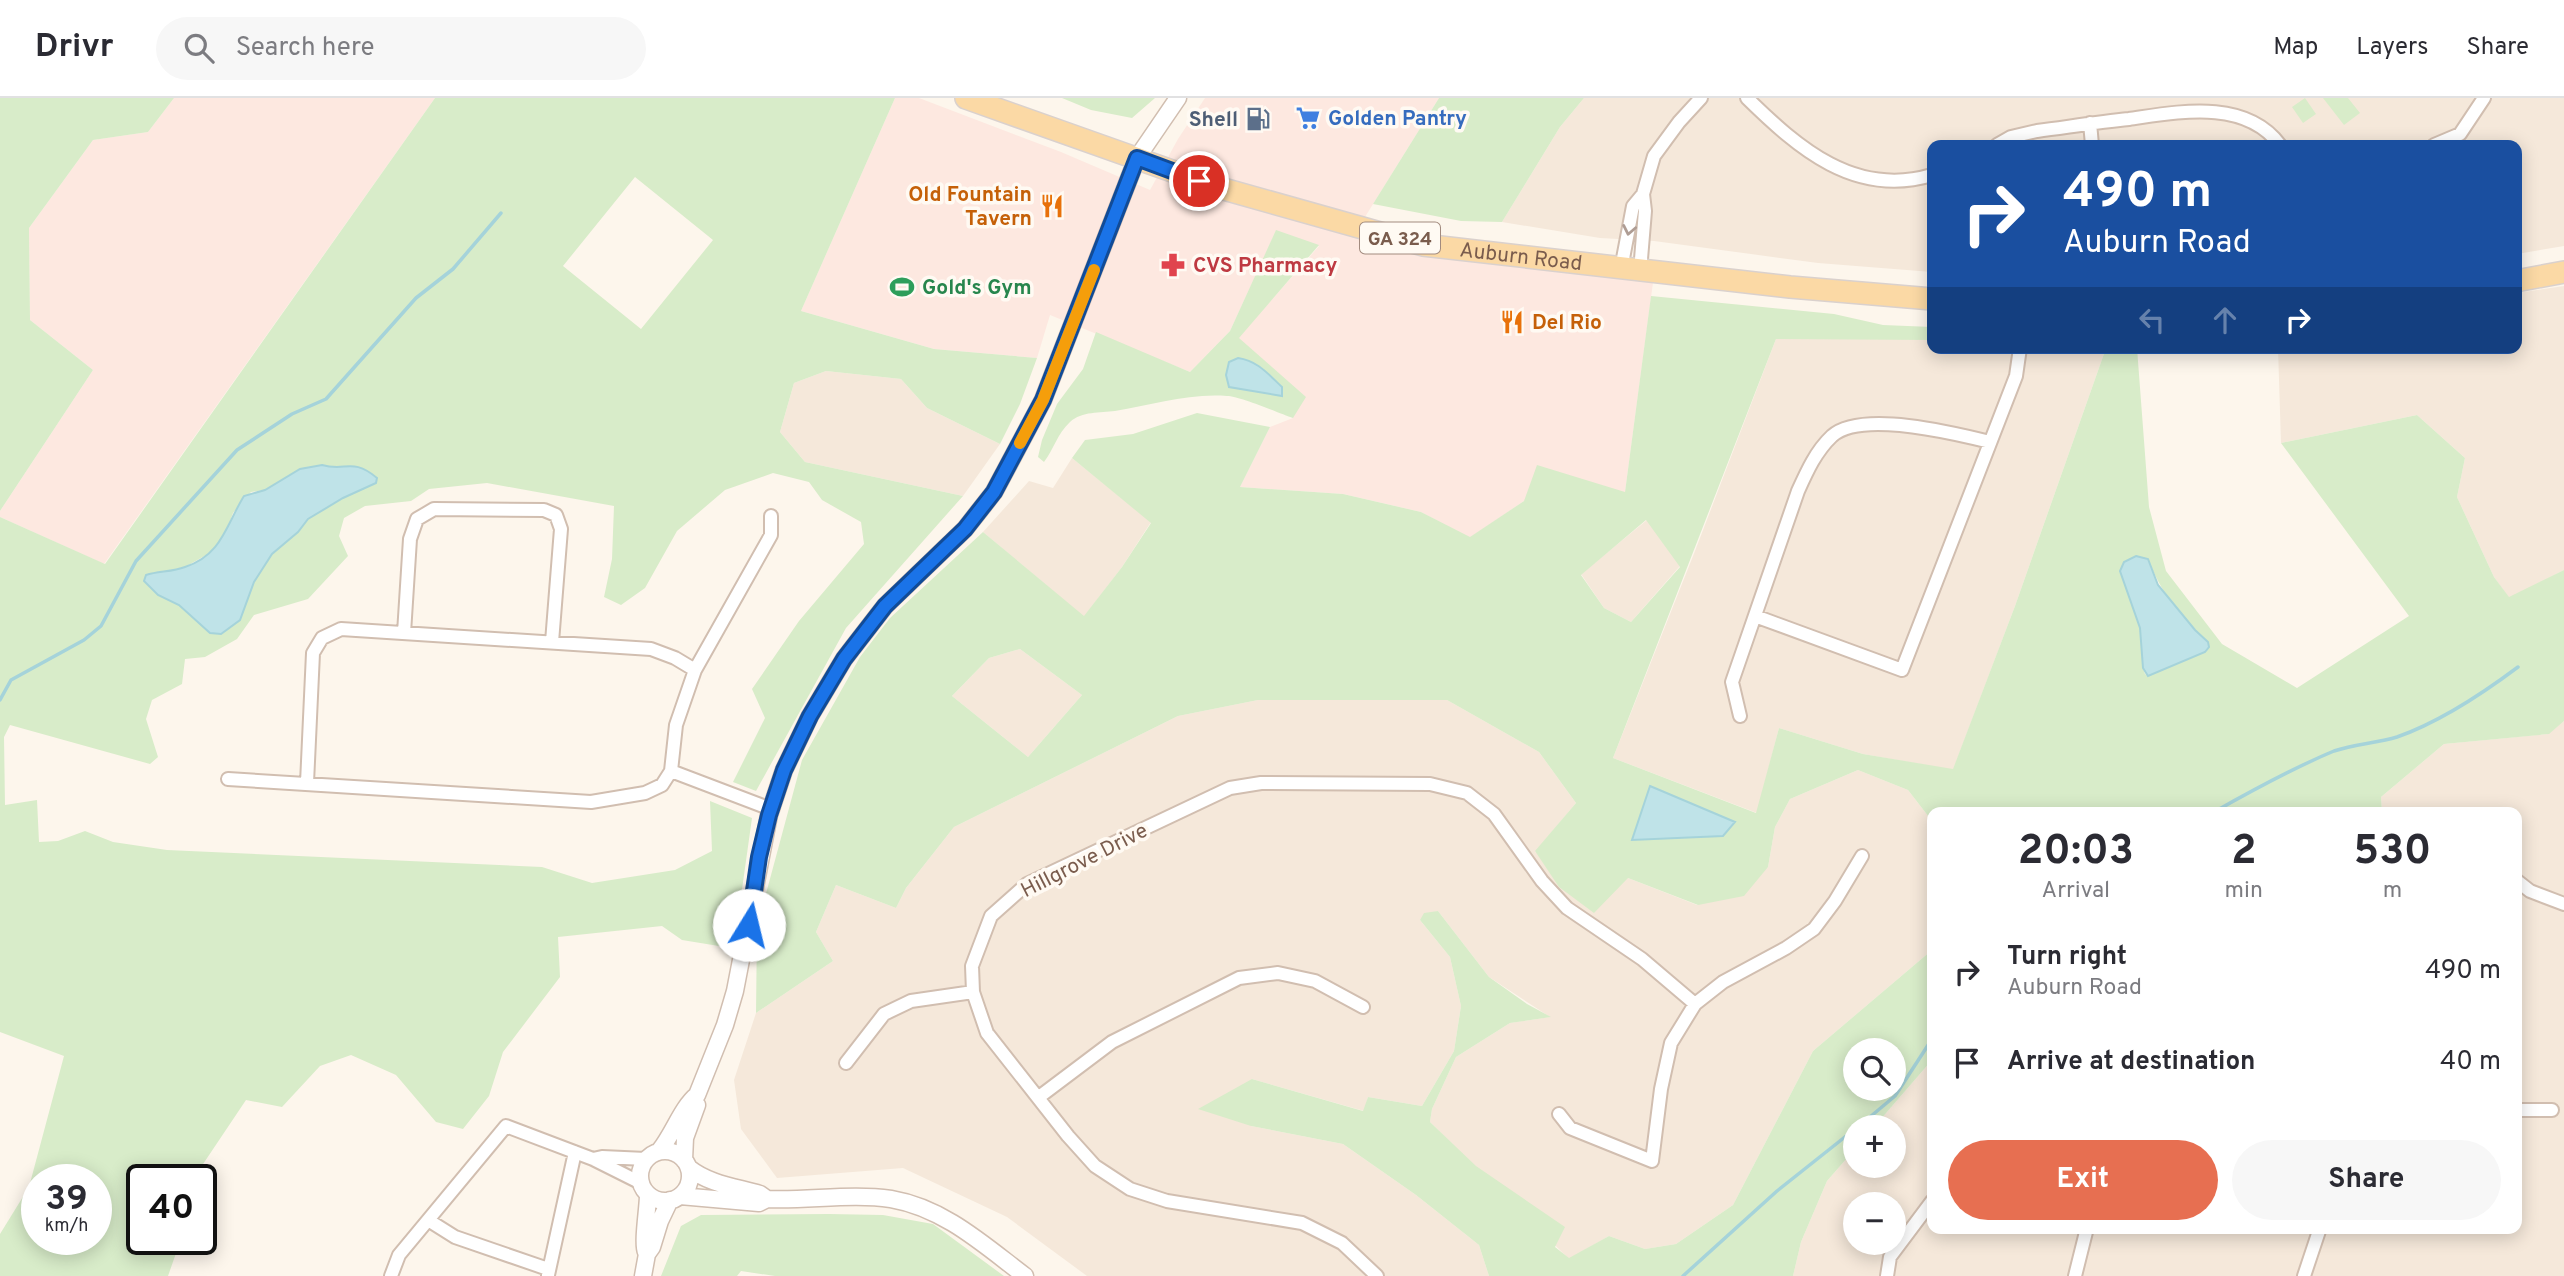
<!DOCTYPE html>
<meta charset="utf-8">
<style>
:root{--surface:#fff;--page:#f7f7f7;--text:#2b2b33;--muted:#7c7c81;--line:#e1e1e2;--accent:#e76f51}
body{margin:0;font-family:Overpass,sans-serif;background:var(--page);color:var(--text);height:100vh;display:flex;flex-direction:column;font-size:26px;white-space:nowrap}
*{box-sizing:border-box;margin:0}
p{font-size:23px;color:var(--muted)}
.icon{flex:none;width:38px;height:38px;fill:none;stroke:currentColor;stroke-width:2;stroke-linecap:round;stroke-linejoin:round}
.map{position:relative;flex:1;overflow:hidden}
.sheet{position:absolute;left:1927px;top:709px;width:595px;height:427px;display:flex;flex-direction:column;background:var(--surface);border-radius:14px;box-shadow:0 4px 18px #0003}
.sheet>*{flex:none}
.top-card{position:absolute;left:1927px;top:42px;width:595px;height:214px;border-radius:14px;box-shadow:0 4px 18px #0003;background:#1a4fa0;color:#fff;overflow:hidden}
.buttons{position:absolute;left:1843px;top:940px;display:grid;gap:14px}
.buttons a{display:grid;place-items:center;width:63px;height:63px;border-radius:50%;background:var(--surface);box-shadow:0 4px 18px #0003;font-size:35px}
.speed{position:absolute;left:21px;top:1066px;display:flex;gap:14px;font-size:35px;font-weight:700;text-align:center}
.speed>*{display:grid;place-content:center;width:91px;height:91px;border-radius:50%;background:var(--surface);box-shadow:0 4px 18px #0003;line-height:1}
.speed small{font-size:18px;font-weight:400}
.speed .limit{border:4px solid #111;border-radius:10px;background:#fff;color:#111}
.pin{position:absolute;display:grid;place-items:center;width:60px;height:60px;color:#fff;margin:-30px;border:4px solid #fff;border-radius:50%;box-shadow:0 2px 7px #0007}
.me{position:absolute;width:77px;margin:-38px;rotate:9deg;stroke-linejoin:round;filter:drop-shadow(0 0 5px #0008)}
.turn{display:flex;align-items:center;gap:24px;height:147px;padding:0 21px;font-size:32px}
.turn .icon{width:91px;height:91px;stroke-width:2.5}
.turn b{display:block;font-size:49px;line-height:60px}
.lanes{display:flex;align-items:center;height:66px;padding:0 21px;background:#0003;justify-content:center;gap:35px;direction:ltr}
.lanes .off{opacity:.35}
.eta{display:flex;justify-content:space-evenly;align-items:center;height:119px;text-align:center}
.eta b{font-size:42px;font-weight:700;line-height:49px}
.action{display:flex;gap:14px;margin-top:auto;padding:14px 21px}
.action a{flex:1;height:80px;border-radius:42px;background:var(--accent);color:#fff;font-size:28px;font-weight:700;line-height:80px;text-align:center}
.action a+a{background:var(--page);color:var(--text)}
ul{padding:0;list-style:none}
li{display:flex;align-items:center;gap:21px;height:91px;padding:0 21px}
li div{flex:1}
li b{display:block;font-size:26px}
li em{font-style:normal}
header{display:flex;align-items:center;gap:42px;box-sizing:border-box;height:98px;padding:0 35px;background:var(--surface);border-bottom:2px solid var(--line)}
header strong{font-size:33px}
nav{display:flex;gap:38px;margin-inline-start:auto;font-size:24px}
.search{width:490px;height:63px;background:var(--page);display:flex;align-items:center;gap:18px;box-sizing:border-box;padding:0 24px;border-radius:38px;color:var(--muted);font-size:26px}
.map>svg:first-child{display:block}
.residential{fill:#f5e8da;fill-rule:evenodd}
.commercial{fill:#fde8e0}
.green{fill:#d8ecc9;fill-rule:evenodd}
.water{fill:#bfe3e8;stroke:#a5d3da;stroke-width:2}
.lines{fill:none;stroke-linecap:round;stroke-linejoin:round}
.stream{stroke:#a5d3da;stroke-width:3.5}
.minor-casing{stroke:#d1beb0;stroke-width:16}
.tertiary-casing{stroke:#d1beb0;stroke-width:19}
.primary-casing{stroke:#dad1cd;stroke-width:24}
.minor{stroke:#fff;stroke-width:12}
.tertiary{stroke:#fff;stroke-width:16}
.primary{stroke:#fbd9a5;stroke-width:21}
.oneway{stroke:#af9d94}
.route-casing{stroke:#114b97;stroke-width:18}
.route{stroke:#1a73e8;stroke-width:12}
.slow{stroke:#f59e0b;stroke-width:12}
.labels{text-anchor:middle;stroke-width:7;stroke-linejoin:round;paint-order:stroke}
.shield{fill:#fffaf3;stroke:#a28b7f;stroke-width:2}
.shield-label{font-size:19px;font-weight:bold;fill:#7a5c4d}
.shop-label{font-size:21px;font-weight:bold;fill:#366cbe;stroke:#fffaf3;text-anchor:start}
.service-label{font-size:21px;font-weight:bold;fill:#4e5e75;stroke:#fffaf3;text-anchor:end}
.food-label{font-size:21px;font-weight:bold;fill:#c56008;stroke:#fffaf3;text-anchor:end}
.street-label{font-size:21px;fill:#7a5c4d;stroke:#fffaf3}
.health-label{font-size:21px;font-weight:bold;fill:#be3a42;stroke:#fffaf3;text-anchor:start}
.leisure-label{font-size:21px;font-weight:bold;fill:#27864d;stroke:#fffaf3;text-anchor:start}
</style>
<header>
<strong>Drivr</strong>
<div class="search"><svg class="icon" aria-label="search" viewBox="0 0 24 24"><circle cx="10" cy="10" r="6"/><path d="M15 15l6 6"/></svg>Search here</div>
<nav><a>Map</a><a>Layers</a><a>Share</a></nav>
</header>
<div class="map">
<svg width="2564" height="1178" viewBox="0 0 2564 1178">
<rect width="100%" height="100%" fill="#fdf6ec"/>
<path class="residential" d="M 1584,0 L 2564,0 L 2564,148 L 2517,156 L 2516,47 L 1932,47 L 1932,174 L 1818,165 L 1654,143 L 1600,140 L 1502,124 L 1560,29 Z
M 2564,188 L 2564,472 L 2509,500 L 2494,479 L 2457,399 L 2465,360 L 2417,317 L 2281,345 L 2278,250 L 2516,250 L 2517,195 Z
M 1906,240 L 1932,242 L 1932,250 L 2106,250 L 2015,508 L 1953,672 L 1863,656 L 1779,630 L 1757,715 L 1613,660 L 1695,453 L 1776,241 Z
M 826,273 L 901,281 L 927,310 L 1000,346 L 963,398 L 805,364 L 780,334 L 794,285 Z
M 1072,360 L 1151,424 L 1122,469 L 1084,519 L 983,434 L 1029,383 L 1053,390 Z
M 1647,422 L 1680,468 L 1631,524 L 1604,510 L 1581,476 Z
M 1020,551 L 1082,597 L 1028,659 L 952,598 L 989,560 Z
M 1333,600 L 1447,602 L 1539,654 L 1576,705 L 1535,754 L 1628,780 L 1697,807 L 1768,769 L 1775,729 L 1790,701 L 1858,672 L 1908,692 L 1932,723 L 1932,852 L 1813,953 L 1733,1107 L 1676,1146 L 1645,1151 L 1609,1138 L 1569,1161 L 1430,1024 L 1432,1011 L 1456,959 L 1510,925 L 1550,919 L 1489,879 L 1438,813 L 1420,822 L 1450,859 L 1461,908 L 1454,953 L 1422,1008 L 1368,999 L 1364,1013 L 1252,981 L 1251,1028 L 1343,1046 L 1416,1097 L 1479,1147 L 1489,1178 L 1087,1178 L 1007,1119 L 903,1070 L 777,1080 L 741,1031 L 734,982 L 756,915 L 833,863 L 816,834 L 836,787 L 896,810 L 906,790 L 954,729 L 1178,618 L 1258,602 Z
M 2564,623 L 2564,1178 L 1793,1178 L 1801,1144 L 1827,1083 L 1855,1051 L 1855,1068 L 1894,1068 L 1894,1029 L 1874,1029 L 1932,962 L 1932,1130 L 2516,1130 L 2516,714 L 2382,714 L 2381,699 L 2444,646 L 2548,636 ZM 1855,1106 L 1894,1106 L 1894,1144 L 1855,1144 Z"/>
<path class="commercial" d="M 174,0 L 435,0 L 104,466 L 0,419 L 0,413 L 93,272 L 30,222 L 29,130 L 93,42 L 148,34 Z
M 895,0 L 919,0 L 1061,54 L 1150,92 L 1178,41 L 1205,0 L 1439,0 L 1360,127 L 1654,177 L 1625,394 L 1524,403 L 1470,440 L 1421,414 L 1343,396 L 1240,389 L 1270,329 L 1293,320 L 1238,240 L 1319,148 L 1276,133 L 1230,233 L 1190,274 L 1050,217 L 1037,260 L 934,251 L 801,213 Z"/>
<path class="green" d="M 0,0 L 174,0 L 148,34 L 93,42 L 29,130 L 30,222 L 93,272 L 0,413 Z
M 435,0 L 895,0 L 801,213 L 934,251 L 1037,260 L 1020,306 L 1000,346 L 927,310 L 901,281 L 826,273 L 794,285 L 780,334 L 805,364 L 963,398 L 846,530 L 756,693 L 733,684 L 765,620 L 752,591 L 799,523 L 864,446 L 861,424 L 822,402 L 809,384 L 773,375 L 725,392 L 677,433 L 645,490 L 621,507 L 604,499 L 612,461 L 614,408 L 487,385 L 429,391 L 411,403 L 365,408 L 344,420 L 339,438 L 348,458 L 308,501 L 254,517 L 237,541 L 205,559 L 185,561 L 182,586 L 152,602 L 146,621 L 158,659 L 150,666 L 10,627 L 4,639 L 5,707 L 37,702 L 39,744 L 58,743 L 85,733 L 113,744 L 167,752 L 542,769 L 592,785 L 675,772 L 712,753 L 710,703 L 752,720 L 736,834 L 731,850 L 682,842 L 662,828 L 558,839 L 560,879 L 503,954 L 489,998 L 463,1031 L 436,1024 L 396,977 L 351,957 L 320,968 L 282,1009 L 246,1002 L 193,1081 L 142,1082 L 142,1141 L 181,1141 L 168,1178 L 0,1178 L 0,1136 L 29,1089 L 64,958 L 0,934 L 0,419 L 105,466 ZM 635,79 L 713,142 L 641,231 L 563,168 ZM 322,367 L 376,385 L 343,400 L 308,421 L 298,434 L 272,456 L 254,484 L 240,522 L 221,536 L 210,535 L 179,507 L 158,497 L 176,471 L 185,469 L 215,452 L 225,437 L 233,415 L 251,394 L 265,392 L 300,371 ZM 37,1082 L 96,1082 L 96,1141 L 37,1141 Z
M 1062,0 L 1155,0 L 1132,20 L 1091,12 Z
M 1439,0 L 1584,0 L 1560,29 L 1502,124 L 1461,123 L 1373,106 Z
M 2305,0 L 2316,16 L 2303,25 L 2292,9 Z
M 2323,0 L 2348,0 L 2360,15 L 2344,27 Z
M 1276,132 L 1319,147 L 1239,240 L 1306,299 L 1293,320 C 1279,315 1239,298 1227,298 C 1189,295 1152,307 1115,313 C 1100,315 1082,313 1070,324 C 1057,336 1054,351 1044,364 L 1038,359 L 1042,342 L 1057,306 L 1083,271 L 1096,234 L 1190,274 L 1230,233 ZM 1264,272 L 1282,289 L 1229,289 Z
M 1651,198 L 1834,216 L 1883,227 L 1932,229 L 1932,242 L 1776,241 L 1613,660 L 1756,715 L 1779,630 L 1863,656 L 1953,671 L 2015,508 L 2106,250 L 2137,250 L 2149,409 L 2166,473 L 2222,546 L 2297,590 L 2409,518 L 2281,345 L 2417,317 L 2465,360 L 2457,399 L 2494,479 L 2509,499 L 2564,472 L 2564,623 L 2549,636 L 2444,646 L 2381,699 L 2382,714 L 1932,714 L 1932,723 L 1908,692 L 1858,672 L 1790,701 L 1775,729 L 1768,769 L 1744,798 L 1698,807 L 1628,780 L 1594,815 L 1559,789 L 1535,753 L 1576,705 L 1539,654 L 1447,602 L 1258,602 L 1178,618 L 954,729 L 906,790 L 896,810 L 836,787 L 816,834 L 833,863 L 756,915 L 757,829 L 802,662 L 860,559 L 890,520 L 983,434 L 1084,518 L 1122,469 L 1151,425 L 1072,360 L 1085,342 L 1133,336 L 1197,315 L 1270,329 L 1240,389 L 1343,396 L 1421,414 L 1470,439 L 1524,403 L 1537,367 L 1625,394 ZM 1646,422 L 1680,469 L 1631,524 L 1604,510 L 1581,477 ZM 2136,458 L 2148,461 C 2159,490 2182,525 2208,544 L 2205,554 L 2148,578 L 2145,576 L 2143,570 L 2140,530 L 2120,473 L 2124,464 ZM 1020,551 L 1082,597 L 1028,659 L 952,598 L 989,560 Z
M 1438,813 L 1489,879 L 1527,906 L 1551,919 L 1510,925 L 1456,959 L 1432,1011 L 1430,1024 L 1476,1068 L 1565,1129 L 1555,1149 L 1569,1160 L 1609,1138 L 1645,1151 L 1676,1146 L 1733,1107 L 1813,953 L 1932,852 L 1932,962 L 1874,1029 L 1855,1029 L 1855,1051 L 1827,1083 L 1801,1144 L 1793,1178 L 1489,1178 L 1479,1147 L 1416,1097 L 1343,1046 L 1251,1028 L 1198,1011 L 1252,981 L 1363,1013 L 1368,999 L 1422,1008 L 1454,953 L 1461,908 L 1450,859 L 1420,822 L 1424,815 ZM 1855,952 L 1894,952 L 1894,990 L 1855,990 Z
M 829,1116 L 883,1117 L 933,1126 L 1004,1178 L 775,1178 L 741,1173 L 737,1178 L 661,1178 L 681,1128 L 701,1117 Z"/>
<path class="water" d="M 1238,260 C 1258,263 1268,276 1282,289 L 1282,298 L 1229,289 L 1226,277 L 1229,264 Z
M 322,367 C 346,374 352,359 377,380 L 376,385 L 343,400 L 308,421 L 298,434 L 272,456 L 254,484 L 240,522 L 221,536 L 210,535 L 179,507 L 158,497 L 144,483 L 146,477 C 159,473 172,474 185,469 C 222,457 226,427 244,398 L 265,392 L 300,371 Z
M 2136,458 L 2148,461 L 2158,487 L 2195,532 L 2208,544 L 2209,549 L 2205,554 L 2148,578 L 2143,570 L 2140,530 L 2120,473 L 2124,464 Z
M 1650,688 L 1735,724 L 1723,738 L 1632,742 Z"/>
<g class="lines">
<path class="stream" d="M 0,602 L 11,582 L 84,542 L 101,528 L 136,463 L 237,352 L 292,316 L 326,301 L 416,200 L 453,171 L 501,115
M 2214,714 C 2253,692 2293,670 2334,653 C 2354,646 2377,645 2397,639 C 2440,624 2482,596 2518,569
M 1858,1029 L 1895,998 L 1932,941
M 1683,1178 L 1777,1093 L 1855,1031"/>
<g class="minor-casing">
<path id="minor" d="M 1747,0 C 1798,50 1855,100 1932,77
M 2090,25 L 2092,47
M 1997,47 L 2011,39 L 2037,33 C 2068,29 2098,24 2129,21 C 2178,14 2245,0 2280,47
M 2434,47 L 2460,36 L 2484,0
M 1621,171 L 1633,108 L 1643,96 L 1654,58 L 1679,24 L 1701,0
M 1640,173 L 1645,113 L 1643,96
M 1755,518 L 1902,572 L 2016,278 L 2020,250
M 404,535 L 410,441 L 417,421 L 434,411 L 544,412 L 556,417 L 561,431 L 552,544
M 1740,618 L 1732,584 L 1798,393 C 1807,373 1816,353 1832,338 C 1861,312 1954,335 1990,344
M 671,673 L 771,711
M 228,681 L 591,704 L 645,695 L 662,687 L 671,673 L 676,627 L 695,572 L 771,437 L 771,418
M 307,685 L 313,555 L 322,540 L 341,531 L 651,551 L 675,560 L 695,572
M 2516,782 L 2530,793 L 2564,806
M 846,965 L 884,916 L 911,903 L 973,894
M 1039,999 L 1112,944 L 1239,880 L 1278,875 L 1315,883 L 1363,909
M 2516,1012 L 2552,1012
M 1559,1016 L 1570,1030 L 1652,1063 L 1661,991 L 1671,945 L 1695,906 L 1723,884 L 1786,850 L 1814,831 L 1835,803 L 1862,758
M 593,1061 L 602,1059 L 646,1061
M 428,1122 L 455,1139 L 548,1171
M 548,1177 L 575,1054
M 391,1178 L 399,1157 L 506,1028 L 593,1061 L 641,1085
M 1377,1178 L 1342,1145 L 1302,1125 L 1167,1103 L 1130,1091 L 1095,1068 L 1068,1038 L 987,935 L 973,894 L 972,868 L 991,818 L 1027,786 L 1230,690 L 1261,685 L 1430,686 L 1467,695 L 1494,716 L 1542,783 L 1567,810 L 1642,861 L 1695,906
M 1887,1178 L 1890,1159 L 1932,1103
M 2075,1178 L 2087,1130
M 2304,1178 L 2320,1130"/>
</g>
<g class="tertiary-casing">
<path id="tertiary" d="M 660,1052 C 673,1036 682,1009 697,997 L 725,927 L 735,893 L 769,717 L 784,672 L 810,618 L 844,561 L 885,508 L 965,431 L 994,394 L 1043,302 L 1137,60 L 1178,0
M640 1078a25 25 0 1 1 50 0a25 25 0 1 1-50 0Z
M 684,1062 L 685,1040 L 697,1007
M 689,1070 C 709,1086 736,1089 760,1096 L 767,1101
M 680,1098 L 759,1105 L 767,1101 C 808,1103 851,1095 891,1101 C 944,1110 984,1147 1025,1178
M 646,1154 C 642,1145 648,1110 648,1097
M 643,1178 L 647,1156 L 652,1149 L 660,1123 L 670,1102"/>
</g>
<g class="primary-casing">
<g id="primary">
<path id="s1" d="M 966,0 L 1220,90 L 1423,147 L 1790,189 L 1932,201"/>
<path d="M 2516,183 L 2564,174"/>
</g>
</g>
<use href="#minor" class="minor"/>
<use href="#tertiary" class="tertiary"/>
<use href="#primary" class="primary"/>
</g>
<defs><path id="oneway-chevron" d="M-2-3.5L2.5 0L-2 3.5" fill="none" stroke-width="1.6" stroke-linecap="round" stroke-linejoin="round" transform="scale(1.75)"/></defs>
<use class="oneway" href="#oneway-chevron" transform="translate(1629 132) rotate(101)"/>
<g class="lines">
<g class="route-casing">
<path id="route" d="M 749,827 L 759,759 L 769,717 L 784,672 L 810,618 L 844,561 L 885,508 L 965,431 L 994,394 L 1043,302 L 1137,60 L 1199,83"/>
</g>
<use href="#route" class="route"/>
<path class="slow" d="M 1020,345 L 1043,302 L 1094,172"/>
</g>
<defs>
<g id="supermarket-bare" transform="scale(1.89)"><path d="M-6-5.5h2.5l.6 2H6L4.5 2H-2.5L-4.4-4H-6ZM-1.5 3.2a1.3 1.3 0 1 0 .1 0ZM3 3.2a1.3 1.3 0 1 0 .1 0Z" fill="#3f7fe0" stroke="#fffaf3" stroke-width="2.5" paint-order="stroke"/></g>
<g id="fuel-bare" transform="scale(1.89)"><path d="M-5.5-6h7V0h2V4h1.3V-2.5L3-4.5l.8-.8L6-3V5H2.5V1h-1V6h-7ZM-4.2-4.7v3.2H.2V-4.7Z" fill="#5c6f8a" stroke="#fffaf3" stroke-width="2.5" paint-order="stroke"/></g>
<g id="restaurant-bare" transform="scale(1.89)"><path d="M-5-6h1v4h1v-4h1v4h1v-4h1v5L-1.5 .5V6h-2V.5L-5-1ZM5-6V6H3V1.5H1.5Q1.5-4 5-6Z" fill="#e8710a" stroke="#fffaf3" stroke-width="2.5" paint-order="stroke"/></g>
<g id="pharmacy-bare" transform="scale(1.89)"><path d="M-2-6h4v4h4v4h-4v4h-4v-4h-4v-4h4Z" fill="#e0444e" stroke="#fffaf3" stroke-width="2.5" paint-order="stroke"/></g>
<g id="stadium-bare" transform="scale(1.89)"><path d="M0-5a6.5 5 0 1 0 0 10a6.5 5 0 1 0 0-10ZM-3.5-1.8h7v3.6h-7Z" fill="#2e9e5b" stroke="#fffaf3" stroke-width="2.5" paint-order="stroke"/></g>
</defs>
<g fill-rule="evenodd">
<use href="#supermarket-bare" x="1308" y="20"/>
<use href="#fuel-bare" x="1258" y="21"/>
<use href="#restaurant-bare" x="1052" y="108"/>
<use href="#pharmacy-bare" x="1173" y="167"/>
<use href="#stadium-bare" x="902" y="189"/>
<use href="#restaurant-bare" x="1512" y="224"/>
</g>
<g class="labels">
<rect class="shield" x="1360" y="124.5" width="80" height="31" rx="5"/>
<g class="shield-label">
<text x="1400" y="147">GA 324</text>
</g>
<g class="shop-label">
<text x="1328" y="27">Golden Pantry</text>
</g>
<g class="service-label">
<text x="1238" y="28">Shell</text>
</g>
<g class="food-label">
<text x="1032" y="103">Old Fountain<tspan x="1032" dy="24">Tavern</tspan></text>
<text x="1532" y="231" text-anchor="start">Del Rio</text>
</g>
<g class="street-label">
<text dy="7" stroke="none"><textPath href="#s1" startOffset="579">Auburn Road</textPath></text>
<text transform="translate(1084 762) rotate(-27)" y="7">Hillgrove Drive</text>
</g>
<g class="health-label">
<text x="1193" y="174">CVS Pharmacy</text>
</g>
<g class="leisure-label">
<text x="922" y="196">Gold's Gym</text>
</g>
</g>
</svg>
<div class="buttons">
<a><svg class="icon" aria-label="search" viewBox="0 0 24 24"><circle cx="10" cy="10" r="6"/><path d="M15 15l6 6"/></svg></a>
<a>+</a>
<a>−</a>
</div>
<div class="speed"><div>39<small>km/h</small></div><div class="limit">40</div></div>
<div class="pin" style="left:1199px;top:83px;background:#d93025"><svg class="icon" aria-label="arrive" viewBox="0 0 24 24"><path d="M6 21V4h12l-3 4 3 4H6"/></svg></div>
<svg class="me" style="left:749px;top:827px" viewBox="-20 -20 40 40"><circle r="19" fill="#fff"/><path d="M0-13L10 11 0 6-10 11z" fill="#1a73e8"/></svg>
<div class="top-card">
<div class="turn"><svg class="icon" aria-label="right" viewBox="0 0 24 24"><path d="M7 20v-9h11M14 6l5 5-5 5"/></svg><div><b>490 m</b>Auburn Road</div></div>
<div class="lanes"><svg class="icon off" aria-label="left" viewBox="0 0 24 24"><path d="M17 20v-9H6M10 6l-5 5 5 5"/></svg><svg class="icon off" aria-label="ahead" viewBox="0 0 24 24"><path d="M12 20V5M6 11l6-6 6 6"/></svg><svg class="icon" aria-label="right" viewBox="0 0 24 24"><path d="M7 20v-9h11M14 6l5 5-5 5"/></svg></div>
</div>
<section class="sheet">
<div class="eta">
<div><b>20:03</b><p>Arrival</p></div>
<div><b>2</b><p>min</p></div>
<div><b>530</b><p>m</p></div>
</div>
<ul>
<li><svg class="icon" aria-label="right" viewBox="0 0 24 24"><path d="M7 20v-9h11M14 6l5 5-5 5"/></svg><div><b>Turn right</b><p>Auburn Road</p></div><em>490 m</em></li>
<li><svg class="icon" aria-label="arrive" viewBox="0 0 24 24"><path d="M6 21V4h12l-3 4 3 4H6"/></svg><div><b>Arrive at destination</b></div><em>40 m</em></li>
</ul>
<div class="action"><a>Exit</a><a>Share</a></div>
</section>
</div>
